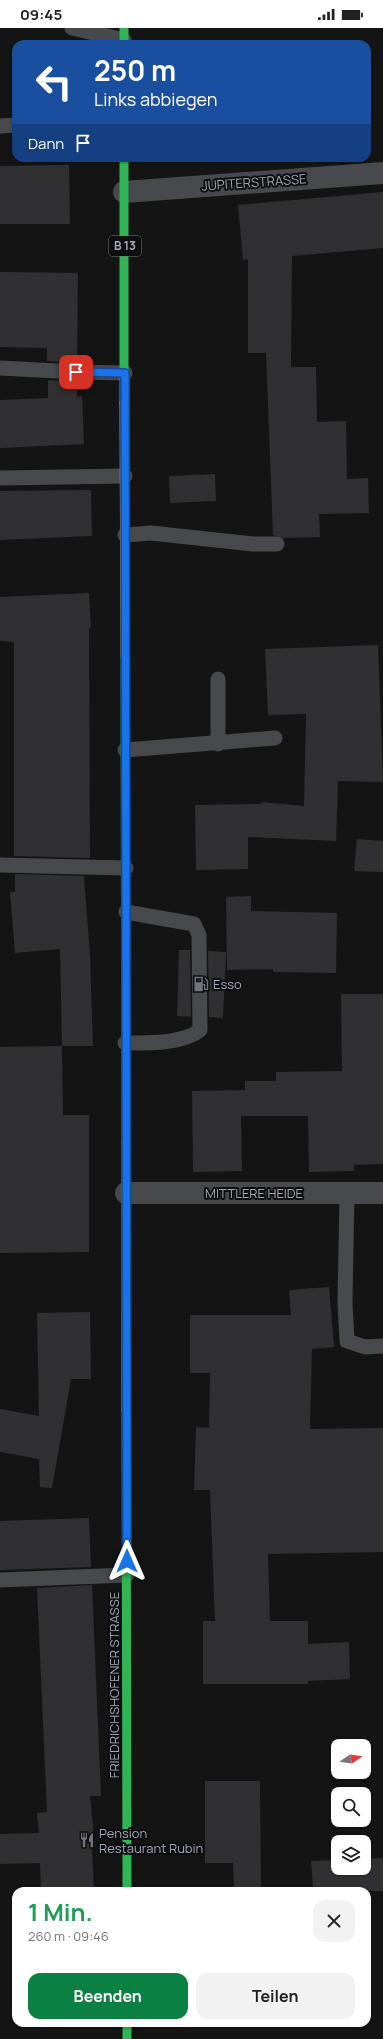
<!DOCTYPE html>
<html lang="de">
<meta charset="utf-8">
<style>
:root{--surface:#fff;--page:#f2f2f2;--text:#202124;--muted:#757577;--accent:#0b8043}
body{margin:0;font-family:Manrope,sans-serif;background:var(--page);color:var(--text);height:100vh;display:flex;flex-direction:column;font-size:15px;white-space:nowrap}
*{box-sizing:border-box;margin:0}
p{font-size:13px;color:var(--muted)}
.icon{flex:none;width:22px;height:22px;fill:none;stroke:currentColor;stroke-width:2;stroke-linecap:round;stroke-linejoin:round}
.map{position:relative;flex:1;overflow:hidden}
.panel{position:absolute;left:12px;top:1859px;width:359px;height:140px;display:flex;flex-direction:column;background:var(--surface);border-radius:12px;box-shadow:0 1px 3px #0004}
.panel>*{flex:none}
.banner{position:absolute;left:12px;top:12px;width:359px;height:122px;border-radius:12px;box-shadow:0 1px 3px #0004;background:#1a4fa0;color:#fff;overflow:hidden}
.needle{width:26px;rotate:77deg}
.controls{position:absolute;left:331px;top:1711px;display:grid;gap:8px}
.controls a{display:grid;place-items:center;width:40px;height:40px;border-radius:8px;background:var(--surface);box-shadow:0 1px 3px #0004;font-size:20px}
.pin{position:absolute;display:grid;place-items:center;width:34px;height:34px;color:#fff;margin:-17px;border-radius:8px;box-shadow:0 2px 6px #0006}
.me{position:absolute;width:44px;margin:-22px;rotate:0deg;stroke-linejoin:round;filter:drop-shadow(0 0 3px #0008)}
.turn{display:flex;align-items:center;gap:14px;height:84px;padding:0 16px;font-size:18px}
.turn .icon{width:52px;height:52px;stroke-width:2.5}
.turn b{display:block;font-size:28px;line-height:34px}
.then{display:flex;align-items:center;height:38px;padding:0 16px;background:#0003;gap:8px;font-size:15px}
.round{display:grid;place-items:center;flex:none;width:42px;height:42px;border-radius:12px;background:var(--page)}
.overview{display:flex;align-items:center;justify-content:space-between;height:68px;padding:0 16px}
h1{font-size:24px;font-weight:700;line-height:30px;color:#1e9e55}
.cta{display:flex;gap:8px;margin-top:auto;padding:8px 16px}
.cta a{flex:1;height:46px;border-radius:12px;background:var(--accent);color:#fff;font-size:16px;font-weight:700;line-height:46px;text-align:center}
.cta a+a{background:var(--page);color:var(--text)}
.status{display:flex;justify-content:space-between;align-items:center;height:28px;padding:0 20px;background:var(--surface);direction:ltr}
.status svg{height:11px;fill:currentColor}
.map>svg:first-child{display:block}
.building{fill:#303032}
.lines{fill:none;stroke-linecap:round;stroke-linejoin:round}
.lane{stroke:#48494d;stroke-width:15}
.street{stroke:#48494d;stroke-width:22}
.fast{stroke:#30b455;stroke-width:9}
.slow{stroke:#ff9f0a;stroke-width:9}
.route-casing{stroke:#114b97;stroke-width:10}
.route{stroke:#1a73e8;stroke-width:7}
.labels{text-anchor:middle;stroke-width:4;stroke-linejoin:round;paint-order:stroke}
.shield{fill:#0e0e10;stroke:#777984;stroke-width:1}
.shield-label{font-size:12px;font-weight:bold;fill:#a4a7b6}
.street-label{font-size:13px;fill:#a4a7b6;stroke:#0e0e10}
.poi-label{font-size:13px;fill:#a4a7b6;stroke:#0e0e10;text-anchor:start}
</style>
<div class="status"><b>09:45</b><svg viewBox="0 0 49 12"><path d="M0 12V9h3v3zM5 12V6h3v6zM10 12V3h3v9zM15 12V0h3v12zM26 1h20v11H26zM47 4h2v5h-2z"/></svg></div>
<div class="map">
<svg width="383" height="2011" viewBox="0 0 383 2011">
<rect width="100%" height="100%" fill="#141414"/>
<path class="building" d="M 69,137 L 70,196 L 0,196 L 0,138 Z
M 383,164 L 383,220 L 292,228 L 291,339 L 316,339 L 317,394 L 346,393 L 347,451 L 368,450 L 369,485 L 319,486 L 320,509 L 283,510 L 273,507 L 266,325 L 248,325 L 248,231 L 243,232 L 238,177 Z
M 0,244 L 78,245 L 77,335 L 47,333 L 47,320 L 0,319 Z
M 48,352 L 77,353 L 77,369 L 82,368 L 84,416 L 0,420 L 0,372 L 48,370 Z
M 215,446 L 216,473 L 170,475 L 169,448 Z
M 91,462 L 92,508 L 0,512 L 0,463 Z
M 89,565 L 91,599 L 89,600 L 90,830 L 14,828 L 14,614 L 0,613 L 0,569 Z
M 378,617 L 383,754 L 338,753 L 336,813 L 248,809 L 248,841 L 196,842 L 195,777 L 262,776 L 262,774 L 304,778 L 306,686 L 268,687 L 265,621 Z
M 357,811 L 383,813 L 383,844 L 354,843 Z
M 15,846 L 84,848 L 90,928 L 93,1018 L 62,1018 L 60,921 L 15,925 L 10,864 L 15,864 Z
M 251,868 L 251,883 L 337,885 L 336,945 L 273,944 L 273,941 L 227,942 L 226,869 Z
M 179,922 L 190,922 L 191,989 L 177,988 Z
M 208,923 L 226,924 L 223,990 L 209,989 Z
M 341,966 L 383,966 L 383,1136 L 354,1137 L 354,1143 L 309,1144 L 308,1088 L 241,1088 L 242,1143 L 193,1144 L 192,1063 L 245,1062 L 245,1053 L 276,1053 L 276,1044 L 342,1043 Z
M 62,1018 L 63,1087 L 89,1087 L 89,1224 L 0,1225 L 0,1019 Z
M 329,1259 L 334,1319 L 312,1321 L 310,1401 L 383,1400 L 383,1524 L 268,1526 L 270,1593 L 308,1593 L 308,1616 L 349,1614 L 350,1651 L 308,1653 L 308,1656 L 203,1656 L 203,1593 L 215,1593 L 210,1462 L 194,1462 L 196,1399 L 209,1400 L 210,1345 L 190,1345 L 190,1287 L 291,1287 L 289,1262 Z
M 90,1284 L 91,1351 L 71,1351 L 52,1460 L 40,1459 L 39,1431 L 0,1424 L 0,1381 L 39,1388 L 37,1285 Z
M 89,1490 L 91,1539 L 0,1542 L 0,1493 Z
M 92,1557 L 101,1768 L 90,1768 L 95,1819 L 92,1820 L 94,1863 L 41,1863 L 40,1835 L 0,1836 L 0,1806 L 39,1805 L 37,1785 L 47,1784 L 37,1560 Z
M 205,1753 L 260,1753 L 261,1863 L 234,1863 L 233,1835 L 205,1835 Z
M 383,1830 L 383,1863 L 346,1863 L 346,1859 L 313,1861 L 311,1833 L 338,1832 L 338,1840 L 364,1840 L 364,1831 Z"/>
<g class="lines">
<path class="lane" d="M 72,0 L 124,12
M 0,98 L 16,97
M 0,340 L 76,344 L 125,345
M 0,450 L 125,448
M 125,507 L 151,505 L 253,516 L 277,516
M 218,651 L 218,716
M 125,722 L 275,710
M 0,837 L 126,840
M 125,1015 C 148,1015 183,1016 200,1002 L 199,907 L 194,896 L 126,884
M 347,1165 L 345,1275 L 347,1313 L 365,1319 L 383,1318
M 0,1552 L 127,1547"/>
<path class="street" d="M 124,164 L 383,145
M 126,1165 L 383,1165"/>
<path class="fast" d="M 124,0 L 124,16
M 124,130 L 124,375
M 125,628 L 126,1116
M 126,1382 L 127,1863
M 127,1995 L 127,2011"/>
<path class="slow" d="M 124,375 L 125,628
M 126,1116 L 126,1382"/>
</g>
<g class="lines">
<g class="route-casing">
<path id="route" d="M 76,344 L 125,345 L 127,1533"/>
</g>
<use href="#route" class="route"/>
</g>
<defs>
<g id="fuel-bare" transform="scale(1.2)"><path d="M-5.5-6h7V0h2V4h1.3V-2.5L3-4.5l.8-.8L6-3V5H2.5V1h-1V6h-7ZM-4.2-4.7v3.2H.2V-4.7Z" fill="#72747d" stroke="#0e0e10" stroke-width="2.5" paint-order="stroke"/></g>
<g id="restaurant-bare" transform="scale(1.2)"><path d="M-5-6h1v4h1v-4h1v4h1v-4h1v5L-1.5 .5V6h-2V.5L-5-1ZM5-6V6H3V1.5H1.5Q1.5-4 5-6Z" fill="#72747d" stroke="#0e0e10" stroke-width="2.5" paint-order="stroke"/></g>
</defs>
<g fill-rule="evenodd">
<use href="#fuel-bare" x="201" y="956"/>
<use href="#restaurant-bare" x="87" y="1812"/>
</g>
<g class="labels">
<rect class="shield" x="109" y="208" width="32" height="20" rx="3"/>
<g class="shield-label">
<text x="125" y="222">B 13</text>
</g>
<g class="street-label">
<text transform="translate(254 154) rotate(-4)" y="5">JUPITERSTRASSE</text>
<text x="254" y="1170">MITTLERE HEIDE</text>
<text transform="translate(114 1657) rotate(-90)" y="5">FRIEDRICHSHOFENER STRASSE</text>
</g>
<g class="poi-label">
<text x="213" y="961">Esso</text>
<text x="99" y="1810">Pension<tspan x="99" dy="15">Restaurant Rubin</tspan></text>
</g>
</g>
</svg>
<div class="controls">
<a><svg class="needle" viewBox="-14 -14 28 28"><path d="M0-13l5 13h-10z" fill="#e53935"/><path d="M0 13l5-13h-10z" fill="#757577"/></svg></a>
<a><svg class="icon" aria-label="search" viewBox="0 0 24 24"><circle cx="10" cy="10" r="6"/><path d="M15 15l6 6"/></svg></a>
<a><svg class="icon" aria-label="layers" viewBox="0 0 24 24"><path d="M12 4l9 5-9 5-9-5zM3 14l9 5 9-5"/></svg></a>
</div>
<div class="pin" style="left:76px;top:344px;background:#d93025"><svg class="icon" aria-label="arrive" viewBox="0 0 24 24"><path d="M6 21V4h12l-3 4 3 4H6"/></svg></div>
<svg class="me" style="left:127px;top:1533px" viewBox="-20 -20 40 40"><path d="M0-17L14 15 0 8-14 15z" fill="#1a73e8" stroke="#fff" stroke-width="4"/></svg>
<div class="banner">
<div class="turn"><svg class="icon" aria-label="left" viewBox="0 0 24 24"><path d="M17 20v-9H6M10 6l-5 5 5 5"/></svg><div><b>250 m</b>Links abbiegen</div></div>
<div class="then">Dann<svg class="icon" aria-label="arrive" viewBox="0 0 24 24"><path d="M6 21V4h12l-3 4 3 4H6"/></svg></div>
</div>
<section class="panel">
<div class="overview"><div><h1>1 Min.</h1><p>260 m · 09:46</p></div><a class="round"><svg class="icon" aria-label="close" viewBox="0 0 24 24"><path d="M6 6l12 12M18 6L6 18"/></svg></a></div>
<div class="cta"><a>Beenden</a><a>Teilen</a></div>
</section>
</div>
